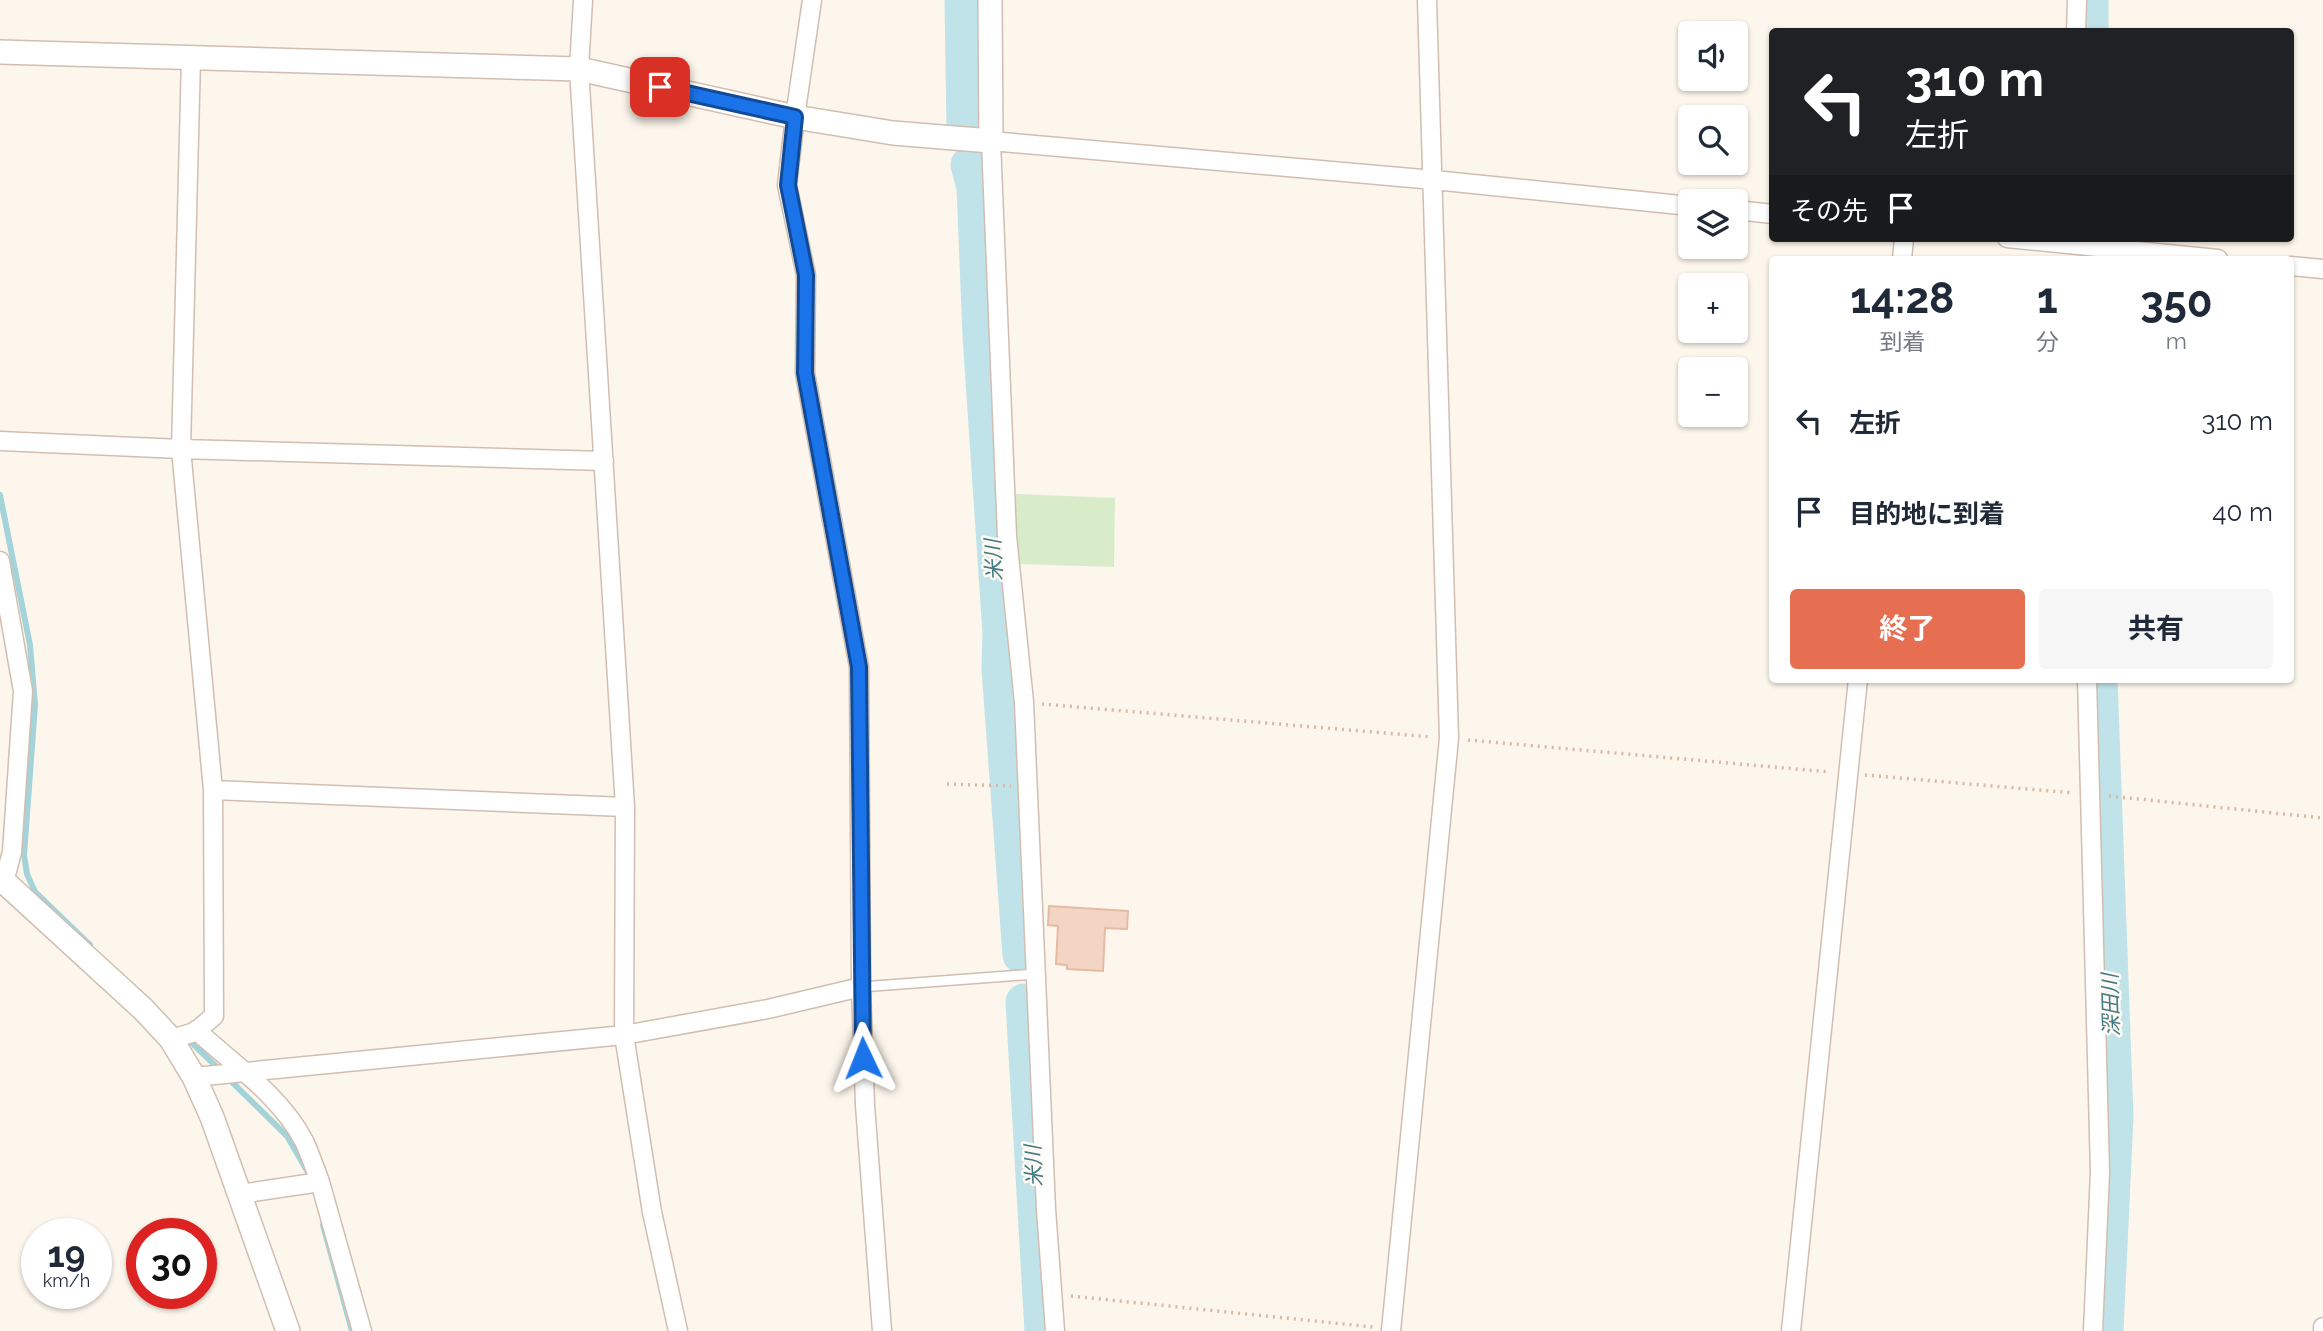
<!DOCTYPE html>
<html lang="ja">
<meta charset="utf-8">
<style>
:root{--surface:#fff;--page:#f6f6f7;--text:#1f2937;--muted:#747a83;--accent:#e76f51}
body{margin:0;font-family:Raleway,"Noto Sans JP",sans-serif;background:var(--page);color:var(--text);height:100vh;display:flex;flex-direction:column;font-size:26px;white-space:nowrap}
*{box-sizing:border-box;margin:0}
p{font-size:23px;color:var(--muted)}
.icon{flex:none;width:38px;height:38px;fill:none;stroke:currentColor;stroke-width:2;stroke-linecap:round;stroke-linejoin:round}
.map{position:relative;flex:1;overflow:hidden}
.panel{position:absolute;left:1769px;top:256px;width:525px;height:427px;display:flex;flex-direction:column;background:var(--surface);border-radius:7px;box-shadow:0 2px 5px #0004}
.panel>*{flex:none}
.guide{position:absolute;left:1769px;top:28px;width:525px;height:214px;border-radius:7px;box-shadow:0 2px 5px #0004;background:#202124;color:#fff;overflow:hidden}
.controls{position:absolute;left:1678px;top:21px;display:grid;gap:14px}
.controls a{display:grid;place-items:center;width:70px;height:70px;border-radius:7px;background:var(--surface);box-shadow:0 2px 5px #0004;font-size:35px}
.speed{position:absolute;left:21px;top:1218px;display:flex;gap:14px;font-size:35px;font-weight:700;text-align:center}
.speed>*{display:grid;place-content:center;width:91px;height:91px;border-radius:50%;background:var(--surface);box-shadow:0 2px 5px #0004;line-height:1}
.speed small{font-size:18px;font-weight:400}
.speed .limit{border:10px solid #d22;background:#fff;color:#111}
.pin{position:absolute;display:grid;place-items:center;width:60px;height:60px;color:#fff;margin:-30px;border-radius:14px;box-shadow:0 4px 10px #0006}
.me{position:absolute;width:77px;margin:-38px;rotate:358deg;stroke-linejoin:round;filter:drop-shadow(0 0 5px #0008)}
.turn{display:flex;align-items:center;gap:24px;height:147px;padding:0 21px;font-size:32px}
.turn .icon{width:91px;height:91px;stroke-width:2.5}
.turn b{display:block;font-size:49px;line-height:60px}
.then{display:flex;align-items:center;height:66px;padding:0 21px;background:#0003;gap:14px;font-size:26px}
.eta{display:flex;justify-content:space-evenly;align-items:center;height:119px;text-align:center}
.eta b{font-size:42px;font-weight:700;line-height:49px}
.primary-button{display:flex;gap:14px;margin-top:auto;padding:14px 21px}
.primary-button a{flex:1;height:80px;border-radius:7px;background:var(--accent);color:#fff;font-size:28px;font-weight:700;line-height:80px;text-align:center}
.primary-button a+a{background:var(--page);color:var(--text)}
ul{padding:0;list-style:none}
li{display:flex;align-items:center;gap:21px;height:91px;padding:0 21px}
li div{flex:1}
li b{display:block;font-size:26px}
li em{font-style:normal}
.map>svg:first-child{display:block}
.green{fill:#d8ecc9}
.lines{fill:none;stroke-linecap:round;stroke-linejoin:round}
.stream{stroke:#a5d3da;stroke-width:6}
.river{stroke:#bfe3e8;stroke-width:37}
.building{fill:#f3d5c3;stroke:#e6bba3;stroke-width:2}
.service-casing{stroke:#d1beb0;stroke-width:12}
.minor-casing{stroke:#d1beb0;stroke-width:21}
.tertiary-casing{stroke:#d1beb0;stroke-width:26}
.path{stroke:#d9b8a5;stroke-width:3.5;stroke-dasharray:2 5;stroke-linecap:butt}
.service{stroke:#fff;stroke-width:9}
.minor{stroke:#fff;stroke-width:18}
.tertiary{stroke:#fff;stroke-width:23}
.route-casing{stroke:#114b97;stroke-width:18}
.route{stroke:#1a73e8;stroke-width:12}
.labels{text-anchor:middle;stroke-width:5;stroke-linejoin:round;paint-order:stroke}
.water-label{font-size:21px;font-style:italic;fill:#437c86;stroke:#fffaf3}
</style>
<div class="map">
<svg width="2323" height="1331" viewBox="0 0 2323 1331">
<rect width="100%" height="100%" fill="#fdf6ec"/>
<path class="green" d="M 1015,494 L 1115,498 L 1114,567 L 1019,564 Z"/>
<g class="lines">
<path class="stream" d="M 0,495 L 30,645 L 35,705 L 24,855 L 27,874 L 35,892 L 90,945
M 186,1037 L 287,1136 L 309,1174
M 323,1225 L 352,1331"/>
<path class="river" d="M 963,0 L 965,130
M 2090,32 L 2090,0
M 969,165 L 975,187 L 981,336 L 1001,633 L 1000,669 L 1021,955
M 2099,679 L 2115,1117 L 2105,1331
M 1024,1002 L 1043,1331"/>
</g>
<path class="building" d="M 1049,906 L 1128,911 L 1127,929 L 1105,928 L 1103,971 L 1067,969 L 1067,965 L 1056,964 L 1058,926 L 1048,925 Z"/>
<g class="lines">
<g class="service-casing">
<path id="service" d="M 861,987 L 1036,974"/>
</g>
<g class="minor-casing">
<path id="minor" d="M 583,0 L 579,69 L 625,807 L 624,1035 L 652,1212 L 678,1331
M 812,0 L 795,117 L 787,185 L 806,275 L 805,373 L 859,667 L 861,987 L 865,1105 L 882,1331
M 2076,32 L 2077,0
M 191,58 L 181,449 L 213,790 L 625,807
M 1736,210 L 1773,214
M 2007,238 L 2218,259
M 1902,259 L 1904,238
M 2291,266 L 2323,269
M 0,441 L 181,449 L 604,461
M 0,561 L 23,691 L 12,852 L 4,882
M 2087,679 L 2100,1172 L 2093,1331
M 196,1030 C 233,1064 280,1095 304,1141 C 310,1154 315,1168 320,1182 L 240,1194
M 171,1039 L 195,1032 L 214,1016 L 213,790
M 194,1077 L 624,1035 L 768,1009 L 861,987
M 320,1182 L 362,1331
M 1055,1331 L 1046,1209 L 1024,702 L 1007,536 L 991,141 L 1434,180 L 1690,206
M 1391,1331 L 1449,738 L 1427,0
M 1791,1331 L 1858,679
M 2323,1331 L 2323,1327"/>
</g>
<g class="tertiary-casing">
<path id="tertiary" d="M 0,52 L 579,69 L 795,117 L 893,133 L 991,141 L 990,0
M 0,878 L 143,1009 L 171,1039 L 194,1077 L 212,1117 L 288,1331"/>
</g>
<path class="path" d="M 1042,704 L 1432,737
M 1468,740 L 1830,772
M 1865,775 L 2074,793
M 947,784 L 1011,786
M 2109,796 L 2323,818
M 1071,1296 L 1373,1327"/>
<use href="#service" class="service"/>
<use href="#minor" class="minor"/>
<use href="#tertiary" class="tertiary"/>
</g>
<g class="lines">
<g class="route-casing">
<path id="route" d="M 660,87 L 795,117 L 788,185 L 806,275 L 805,373 L 859,667 L 863,1058"/>
</g>
<use href="#route" class="route"/>
</g>
<g class="labels">
<g class="water-label">
<text transform="translate(994 560) rotate(-93)" y="7">米川</text>
<text transform="translate(2111 1005) rotate(-92)" y="7">深田川</text>
<text transform="translate(1034 1166) rotate(-93)" y="7">米川</text>
</g>
</g>
</svg>
<div class="controls">
<a><svg class="icon" aria-label="sound" viewBox="0 0 24 24"><path d="M4 9h4l5-4v14l-5-4H4zM17 9q2 3 0 6"/></svg></a>
<a><svg class="icon" aria-label="search" viewBox="0 0 24 24"><circle cx="10" cy="10" r="6"/><path d="M15 15l6 6"/></svg></a>
<a><svg class="icon" aria-label="layers" viewBox="0 0 24 24"><path d="M12 4l9 5-9 5-9-5zM3 14l9 5 9-5"/></svg></a>
<a>+</a>
<a>−</a>
</div>
<div class="speed"><div>19<small>km/h</small></div><div class="limit">30</div></div>
<div class="pin" style="left:660px;top:87px;background:#d93025"><svg class="icon" aria-label="arrive" viewBox="0 0 24 24"><path d="M6 21V4h12l-3 4 3 4H6"/></svg></div>
<svg class="me" style="left:863px;top:1058px" viewBox="-20 -20 40 40"><path d="M0-17L14 15 0 8-14 15z" fill="#1a73e8" stroke="#fff" stroke-width="4"/></svg>
<div class="guide">
<div class="turn"><svg class="icon" aria-label="left" viewBox="0 0 24 24"><path d="M17 20v-9H6M10 6l-5 5 5 5"/></svg><div><b>310 m</b>左折</div></div>
<div class="then">その先<svg class="icon" aria-label="arrive" viewBox="0 0 24 24"><path d="M6 21V4h12l-3 4 3 4H6"/></svg></div>
</div>
<section class="panel">
<div class="eta">
<div><b>14:28</b><p>到着</p></div>
<div><b>1</b><p>分</p></div>
<div><b>350</b><p>m</p></div>
</div>
<ul>
<li><svg class="icon" aria-label="left" viewBox="0 0 24 24"><path d="M17 20v-9H6M10 6l-5 5 5 5"/></svg><div><b>左折</b></div><em>310 m</em></li>
<li><svg class="icon" aria-label="arrive" viewBox="0 0 24 24"><path d="M6 21V4h12l-3 4 3 4H6"/></svg><div><b>目的地に到着</b></div><em>40 m</em></li>
</ul>
<div class="primary-button"><a>終了</a><a>共有</a></div>
</section>
</div>
